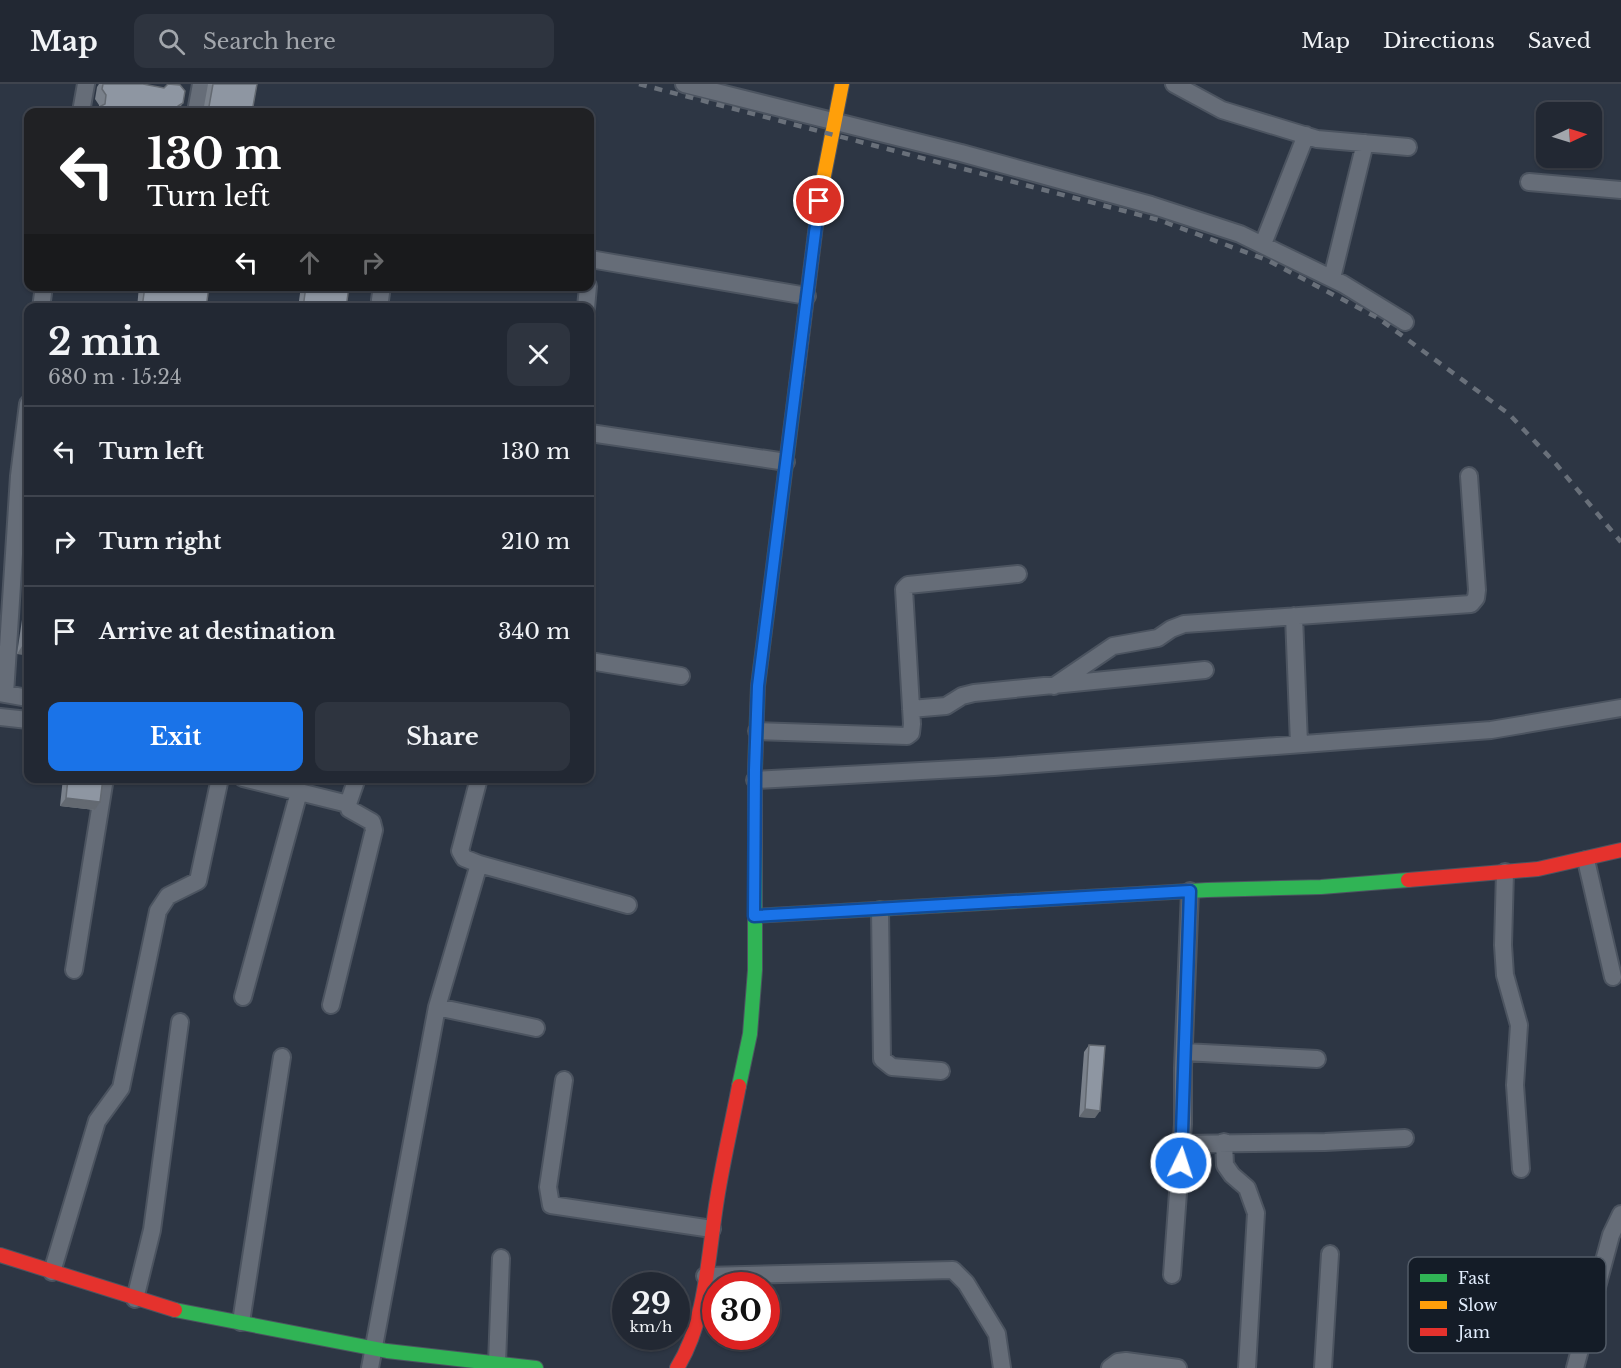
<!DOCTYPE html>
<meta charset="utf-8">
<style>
:root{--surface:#222833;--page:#2e343f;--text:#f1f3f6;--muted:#a2a6ac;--line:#3f444e;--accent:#1a73e8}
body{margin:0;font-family:"Libre Baskerville",serif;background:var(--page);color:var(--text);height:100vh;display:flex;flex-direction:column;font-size:22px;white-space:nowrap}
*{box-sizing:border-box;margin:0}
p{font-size:20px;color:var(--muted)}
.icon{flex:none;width:33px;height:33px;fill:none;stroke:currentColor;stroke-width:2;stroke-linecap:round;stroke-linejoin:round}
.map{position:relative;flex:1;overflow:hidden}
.drawer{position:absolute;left:24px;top:219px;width:570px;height:480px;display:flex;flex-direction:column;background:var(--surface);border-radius:12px;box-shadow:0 2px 4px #0004,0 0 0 2px var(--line)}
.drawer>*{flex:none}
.hud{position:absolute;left:24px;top:24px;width:570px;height:183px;border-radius:12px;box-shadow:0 2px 4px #0004,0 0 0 2px var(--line);background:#202124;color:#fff;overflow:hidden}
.needle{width:39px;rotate:86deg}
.fabs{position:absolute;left:1536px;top:18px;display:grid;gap:12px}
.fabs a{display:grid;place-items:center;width:66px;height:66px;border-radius:12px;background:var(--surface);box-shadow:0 2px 4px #0004,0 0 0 2px var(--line);font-size:30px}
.speed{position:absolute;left:612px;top:1188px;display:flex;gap:12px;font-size:30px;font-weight:700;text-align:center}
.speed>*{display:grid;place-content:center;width:78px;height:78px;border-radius:50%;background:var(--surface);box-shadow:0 2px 4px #0004,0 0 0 2px var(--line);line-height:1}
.speed small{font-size:15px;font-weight:400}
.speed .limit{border:9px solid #d22;background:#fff;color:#111}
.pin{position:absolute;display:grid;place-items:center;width:51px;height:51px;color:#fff;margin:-26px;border:3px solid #fff;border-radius:50%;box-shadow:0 2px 6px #0007}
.me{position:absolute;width:66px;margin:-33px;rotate:4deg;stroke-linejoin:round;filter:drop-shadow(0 0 4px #0008)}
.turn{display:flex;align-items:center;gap:21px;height:126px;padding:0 24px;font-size:27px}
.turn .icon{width:78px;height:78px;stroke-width:2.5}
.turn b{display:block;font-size:42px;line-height:51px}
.lanes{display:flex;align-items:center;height:57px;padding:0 24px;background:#0003;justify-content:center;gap:30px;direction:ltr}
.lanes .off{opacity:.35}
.round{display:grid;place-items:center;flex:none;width:63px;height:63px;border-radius:12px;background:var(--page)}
.head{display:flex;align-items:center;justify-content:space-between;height:102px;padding:0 24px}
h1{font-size:36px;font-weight:700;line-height:45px}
.action{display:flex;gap:12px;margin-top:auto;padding:12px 24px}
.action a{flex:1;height:69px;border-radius:12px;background:var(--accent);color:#fff;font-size:24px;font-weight:700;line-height:69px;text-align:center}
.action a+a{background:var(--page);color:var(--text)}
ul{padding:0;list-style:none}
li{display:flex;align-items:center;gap:18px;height:90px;padding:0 24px;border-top:2px solid var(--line)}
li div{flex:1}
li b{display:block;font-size:22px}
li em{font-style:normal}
header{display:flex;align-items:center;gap:36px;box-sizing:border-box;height:84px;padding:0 30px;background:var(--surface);border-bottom:2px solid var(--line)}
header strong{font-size:28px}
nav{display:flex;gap:33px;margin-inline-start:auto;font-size:21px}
.search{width:420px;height:54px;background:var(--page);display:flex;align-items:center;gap:15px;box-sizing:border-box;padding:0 21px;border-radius:12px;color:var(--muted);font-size:22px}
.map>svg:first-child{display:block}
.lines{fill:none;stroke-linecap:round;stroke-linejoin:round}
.street-casing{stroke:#4c5460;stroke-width:20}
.fast-casing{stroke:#4c5460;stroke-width:16}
.slow-casing{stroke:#4c5460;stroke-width:16}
.jam-casing{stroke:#4c5460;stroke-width:16}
.street{stroke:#666d78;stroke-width:16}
.fast{stroke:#30b455;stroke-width:14}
.slow{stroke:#ff9f0a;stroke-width:14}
.jam{stroke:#e5322d;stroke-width:14}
.rail{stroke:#69707a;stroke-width:4.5;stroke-dasharray:8 8;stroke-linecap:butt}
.wall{fill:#7a818b}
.shaded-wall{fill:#636971}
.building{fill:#8e96a2;stroke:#636971;stroke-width:1.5}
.route-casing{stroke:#114b97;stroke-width:15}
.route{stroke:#1a73e8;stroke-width:10}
.key{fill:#141c27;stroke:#525b67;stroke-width:1.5}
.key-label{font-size:16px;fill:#e2edfd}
</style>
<header>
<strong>Map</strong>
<div class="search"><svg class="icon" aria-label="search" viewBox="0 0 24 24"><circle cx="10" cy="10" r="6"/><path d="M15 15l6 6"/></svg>Search here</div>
<nav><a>Map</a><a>Directions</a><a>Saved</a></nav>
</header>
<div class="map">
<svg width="1621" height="1284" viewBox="0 0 1621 1284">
<rect width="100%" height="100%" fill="#2d3644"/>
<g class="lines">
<g class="street-casing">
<path id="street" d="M 684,0 L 961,69 L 1151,121 L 1240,150 L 1343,200 L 1405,238
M 1174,0 L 1222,26 L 1317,55 L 1408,63
M 81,28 L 86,0
M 196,28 L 201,0
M 1529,98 L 1621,106
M 1263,160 L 1306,51
M 590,175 L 807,212
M 1332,194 L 1365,59
M 380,216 L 382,202
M 41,224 L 44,202
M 586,224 L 588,202
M 590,349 L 786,378
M 1294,532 L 1299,660
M 590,577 L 681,592
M 1054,602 L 1113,562 L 1158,554 L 1171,545 L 1184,540 L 1471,520 L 1476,514 L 1477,506 L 1469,392
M 0,609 L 28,614
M 5,610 L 19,392 L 28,320
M 911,625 L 946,622 L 962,612 L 974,609 L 1205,586
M 0,633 L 28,636
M 757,647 L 907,652 L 911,649 L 912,640 L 904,505 L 908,501 L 1018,490
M 243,694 L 348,720
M 755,696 L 994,683 L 1491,646 L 1621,624
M 1586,776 L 1613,893
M 479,780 L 628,821
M 1505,788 L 1503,861 L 1505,891 L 1519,941 L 1515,1001 L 1521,1085
M 880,826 L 882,975 L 892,983 L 941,987
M 74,886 L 105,694
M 243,913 L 299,708
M 331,921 L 374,746 L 372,738 L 349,725 L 348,720 L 357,694
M 437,923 L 536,944
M 1184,968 L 1317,975
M 564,996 L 548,1103 L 551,1121 L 712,1145
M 1224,1058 L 1225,1081 L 1232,1091 L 1247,1104 L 1256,1129 L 1247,1284
M 1182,1060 L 1325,1058 L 1405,1054
M 52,1188 L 97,1037 L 121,1004 L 158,827 L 168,812 L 198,797 L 220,694
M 1172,1191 L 1183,1040 L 1183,984 L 1190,807
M 705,1192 L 953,1186 L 966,1199 L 997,1250 L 1002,1284
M 135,1215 L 152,1146 L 180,938
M 241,1238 L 282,973
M 497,1279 L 501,1174
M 370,1284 L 437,923 L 479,780 L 464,774 L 460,767 L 479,694
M 1110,1284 L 1118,1278 L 1126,1277 L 1178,1284
M 1323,1284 L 1330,1170
M 1575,1284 L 1611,1151 L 1621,1130"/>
</g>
<g class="fast-casing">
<path id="fast" d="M 755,832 L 1207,806 L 1321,803 L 1408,796
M 739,1002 L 750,950 L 755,886 L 755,686 L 758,602 L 796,301
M 175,1226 L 387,1267 L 536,1284"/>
</g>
<g class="slow-casing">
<path id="slow" d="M 796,301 L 819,117 L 842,0"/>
</g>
<g class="jam-casing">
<path id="jam" d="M 1408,796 L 1538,785 L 1621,766
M 0,1171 L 175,1226
M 677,1284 C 707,1236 708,1170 717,1115 C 723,1077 732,1039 739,1002"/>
</g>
<use href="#street" class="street"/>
<use href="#fast" class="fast"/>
<use href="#slow" class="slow"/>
<use href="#jam" class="jam"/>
<path class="rail" d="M 639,0 L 1159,136 L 1267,176 L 1378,234 L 1509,330 L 1556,380 L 1621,458"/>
</g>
<path class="wall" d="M 99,0 L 143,0 L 183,19 L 177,28 L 95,28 L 99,23 L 99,21 L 95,15 L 97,3 Z
M 208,0 L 257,0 L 252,28 L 203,28 Z
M 139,202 L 209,202 L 206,224 L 137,224 Z
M 301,202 L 349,202 L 346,224 L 298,224 Z
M 28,516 L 28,571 L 17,570 L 24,522 Z
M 63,694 L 103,694 L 95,726 L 60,722 Z
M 1089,961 L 1095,1034 L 1079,1033 L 1084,968 Z"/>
<path class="shaded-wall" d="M 24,559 L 28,560 L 28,571 L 17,570 Z
M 66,714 L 100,718 L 95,726 L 60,722 Z
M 1085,1025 L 1100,1027 L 1095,1034 L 1079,1033 Z"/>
<path class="building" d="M 103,0 L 143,0 L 164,4 L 168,0 L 180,1 L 185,7 L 183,19 L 178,22 L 177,28 L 98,28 L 99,23 L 105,20 L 106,11 L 102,5 Z
M 213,0 L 257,0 L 252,28 L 208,28 Z
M 145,202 L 209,202 L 206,224 L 142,224 Z
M 306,202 L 349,202 L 346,224 L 303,224 Z
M 28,531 L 28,560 L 24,559 Z
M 68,694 L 103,694 L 100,718 L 66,714 Z
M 1089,961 L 1105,962 L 1100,1027 L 1085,1025 Z"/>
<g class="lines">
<g class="route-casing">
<path id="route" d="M 819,117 L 758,602 L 755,686 L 754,832 L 1190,807 L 1181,1079"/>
</g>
<use href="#route" class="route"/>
</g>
<rect x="1408" y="1173" width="198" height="96" rx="9" class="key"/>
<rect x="1420" y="1190" width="27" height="8" fill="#30b455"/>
<rect x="1420" y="1217" width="27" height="8" fill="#ff9f0a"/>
<rect x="1420" y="1244" width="27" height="8" fill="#e5322d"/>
<g class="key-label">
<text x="1458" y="1200">Fast</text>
<text x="1458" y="1227">Slow</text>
<text x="1458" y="1254">Jam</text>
</g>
</svg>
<div class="fabs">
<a><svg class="needle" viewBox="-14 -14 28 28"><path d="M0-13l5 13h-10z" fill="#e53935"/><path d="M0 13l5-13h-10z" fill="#a2a6ac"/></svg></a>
</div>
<div class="speed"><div>29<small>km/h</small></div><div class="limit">30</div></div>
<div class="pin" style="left:819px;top:117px;background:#d93025"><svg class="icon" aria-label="arrive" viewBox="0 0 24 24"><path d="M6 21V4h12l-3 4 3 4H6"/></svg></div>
<svg class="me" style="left:1181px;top:1079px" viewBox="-20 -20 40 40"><circle r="17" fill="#1a73e8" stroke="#fff" stroke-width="3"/><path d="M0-11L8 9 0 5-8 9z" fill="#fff"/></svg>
<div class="hud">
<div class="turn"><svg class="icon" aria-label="left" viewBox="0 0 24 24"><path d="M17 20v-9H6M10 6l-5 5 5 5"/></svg><div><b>130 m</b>Turn left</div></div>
<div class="lanes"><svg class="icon" aria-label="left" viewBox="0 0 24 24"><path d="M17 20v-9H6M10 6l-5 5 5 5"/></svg><svg class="icon off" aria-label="ahead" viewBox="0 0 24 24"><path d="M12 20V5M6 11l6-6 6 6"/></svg><svg class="icon off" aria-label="right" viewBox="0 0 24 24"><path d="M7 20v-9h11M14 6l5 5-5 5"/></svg></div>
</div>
<section class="drawer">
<div class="head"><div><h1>2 min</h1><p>680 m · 15:24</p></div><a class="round"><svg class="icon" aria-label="close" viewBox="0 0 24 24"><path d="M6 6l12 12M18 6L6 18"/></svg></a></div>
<ul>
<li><svg class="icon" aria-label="left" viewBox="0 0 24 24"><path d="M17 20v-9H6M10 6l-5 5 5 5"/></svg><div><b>Turn left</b></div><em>130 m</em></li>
<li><svg class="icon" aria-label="right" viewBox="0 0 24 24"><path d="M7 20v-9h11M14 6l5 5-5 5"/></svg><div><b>Turn right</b></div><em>210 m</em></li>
<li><svg class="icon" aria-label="arrive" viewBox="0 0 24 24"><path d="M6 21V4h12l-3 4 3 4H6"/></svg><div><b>Arrive at destination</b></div><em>340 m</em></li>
</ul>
<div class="action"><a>Exit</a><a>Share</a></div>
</section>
</div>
